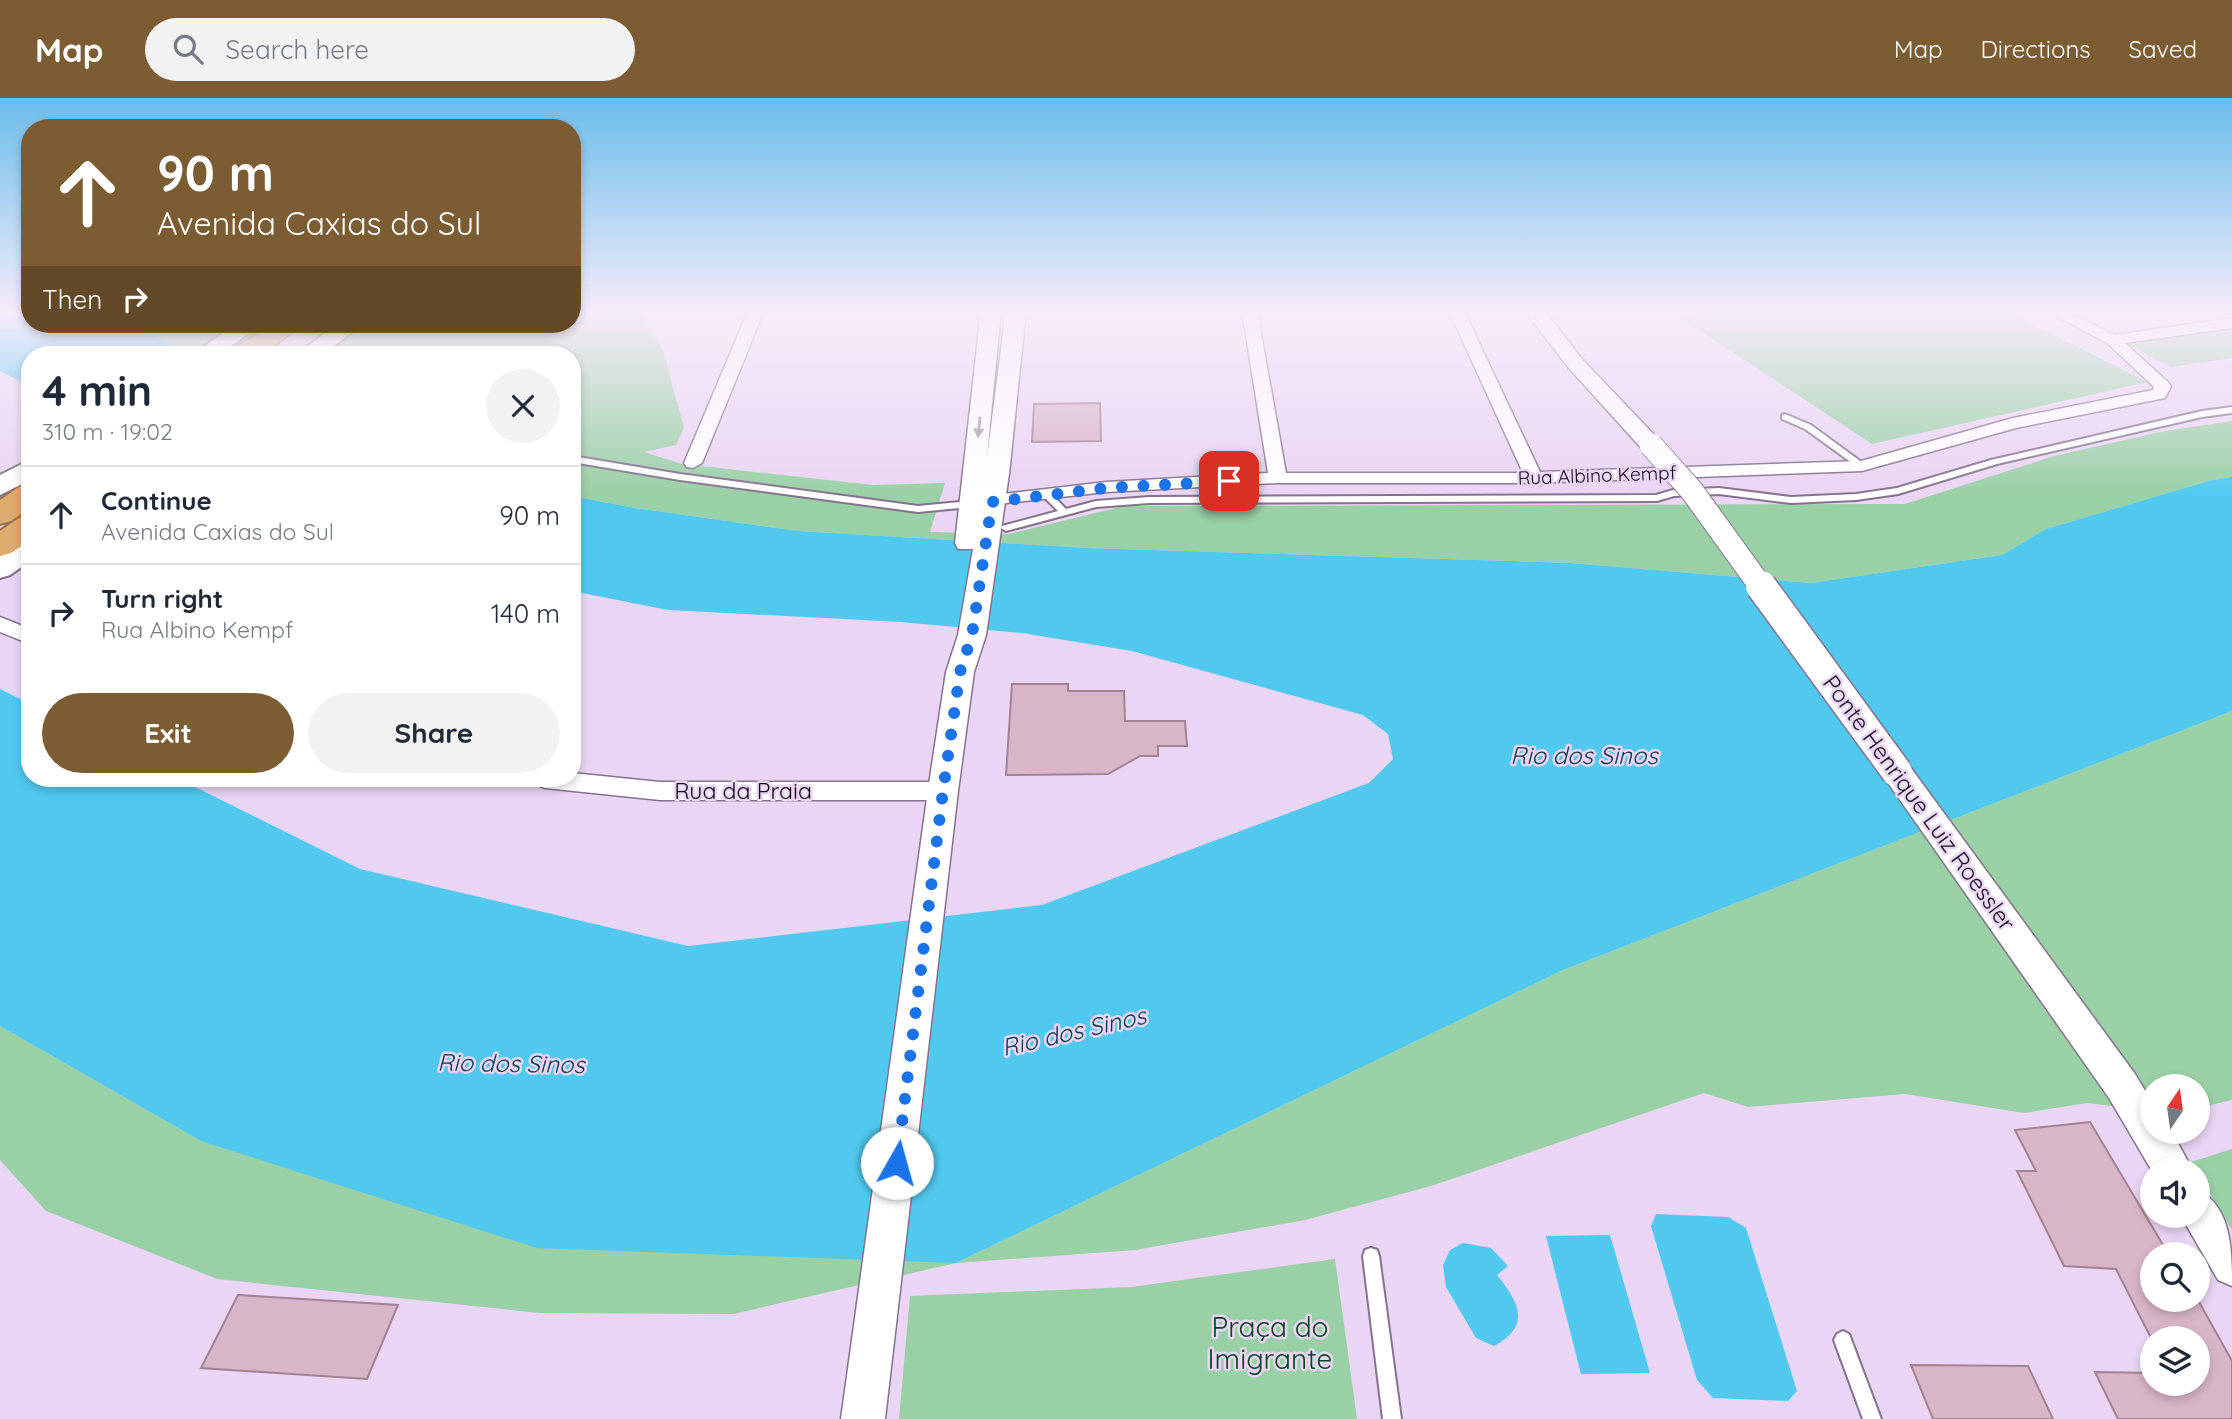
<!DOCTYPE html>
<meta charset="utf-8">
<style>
:root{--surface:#fff;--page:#f2f2f3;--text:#1f2937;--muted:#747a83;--line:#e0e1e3;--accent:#7c5c32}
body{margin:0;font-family:Quicksand,sans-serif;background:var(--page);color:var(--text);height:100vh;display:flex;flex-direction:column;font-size:26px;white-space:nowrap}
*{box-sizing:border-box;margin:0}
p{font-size:23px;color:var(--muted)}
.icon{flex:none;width:38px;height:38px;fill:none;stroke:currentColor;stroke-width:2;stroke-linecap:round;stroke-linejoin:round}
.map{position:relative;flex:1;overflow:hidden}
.details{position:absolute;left:21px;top:248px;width:560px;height:441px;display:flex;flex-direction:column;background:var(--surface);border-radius:28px;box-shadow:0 4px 10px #0003}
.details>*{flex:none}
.top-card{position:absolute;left:21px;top:21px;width:560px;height:214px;border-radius:28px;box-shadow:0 4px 10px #0003;background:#7c5c32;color:#fff;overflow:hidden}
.needle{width:46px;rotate:13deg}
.buttons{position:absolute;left:2140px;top:976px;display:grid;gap:14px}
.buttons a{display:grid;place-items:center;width:70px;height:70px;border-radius:50%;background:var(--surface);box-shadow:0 4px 10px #0003;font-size:35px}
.pin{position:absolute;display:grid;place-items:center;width:60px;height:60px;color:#fff;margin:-30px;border-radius:14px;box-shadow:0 4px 10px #0006}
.me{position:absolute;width:77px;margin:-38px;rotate:7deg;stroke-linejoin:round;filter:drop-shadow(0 0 5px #0008)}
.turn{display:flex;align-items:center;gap:24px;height:147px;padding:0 21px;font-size:32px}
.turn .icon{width:91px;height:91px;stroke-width:2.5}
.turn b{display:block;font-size:49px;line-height:60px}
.then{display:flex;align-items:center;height:66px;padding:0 21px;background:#0003;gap:14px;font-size:26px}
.round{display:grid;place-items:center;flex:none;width:74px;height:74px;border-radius:37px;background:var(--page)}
.overview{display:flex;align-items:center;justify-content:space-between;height:119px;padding:0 21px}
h1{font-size:42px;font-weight:700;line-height:52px}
.cta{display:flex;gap:14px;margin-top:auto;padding:14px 21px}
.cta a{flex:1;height:80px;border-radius:42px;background:var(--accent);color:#fff;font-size:28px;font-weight:700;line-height:80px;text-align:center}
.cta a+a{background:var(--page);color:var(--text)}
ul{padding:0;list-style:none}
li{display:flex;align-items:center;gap:21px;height:98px;padding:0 21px;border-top:2px solid var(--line)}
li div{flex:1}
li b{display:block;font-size:26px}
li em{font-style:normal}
header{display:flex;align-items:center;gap:42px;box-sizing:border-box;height:98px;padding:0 35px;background:var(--accent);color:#fff}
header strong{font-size:33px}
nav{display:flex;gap:38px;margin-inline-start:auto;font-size:24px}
.search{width:490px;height:63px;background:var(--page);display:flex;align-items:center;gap:18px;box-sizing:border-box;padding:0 24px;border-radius:38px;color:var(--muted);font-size:26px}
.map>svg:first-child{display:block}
.green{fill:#9ad0a6}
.water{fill:#51c9ef}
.building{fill:#d9b5c8;stroke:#a38293;stroke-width:2}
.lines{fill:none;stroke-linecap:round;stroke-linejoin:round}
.service-casing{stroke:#85728e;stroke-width:4}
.minor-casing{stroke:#85728e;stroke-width:3}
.tertiary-casing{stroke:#85728e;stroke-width:3}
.secondary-casing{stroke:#85728e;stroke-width:4}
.motorway-casing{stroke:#977350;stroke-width:4}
.service{fill:#fff;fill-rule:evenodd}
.minor{fill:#fff;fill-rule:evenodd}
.tertiary{fill:#fff;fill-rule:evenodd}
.secondary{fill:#fff;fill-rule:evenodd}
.motorway{fill:#deab6e;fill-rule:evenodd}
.tertiary-bridge-far1-casing{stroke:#85728e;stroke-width:25;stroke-linecap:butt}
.tertiary-bridge-casing{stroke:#85728e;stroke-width:33;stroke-linecap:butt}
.tertiary-bridge-far1{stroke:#fff;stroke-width:23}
.tertiary-bridge{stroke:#fff;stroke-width:30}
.oneway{fill:#a19ea2}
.route{stroke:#1a73e8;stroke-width:12;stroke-dasharray:0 21.6}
.labels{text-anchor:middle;stroke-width:5;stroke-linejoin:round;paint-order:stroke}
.far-street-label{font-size:19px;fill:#140c17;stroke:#ead5f4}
.street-label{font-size:23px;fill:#140c17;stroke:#ead5f4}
.water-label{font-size:24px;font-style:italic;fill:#003a49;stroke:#ead5f4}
.near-park-label{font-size:28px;fill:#02431d;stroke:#ead5f4}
</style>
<header>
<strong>Map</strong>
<div class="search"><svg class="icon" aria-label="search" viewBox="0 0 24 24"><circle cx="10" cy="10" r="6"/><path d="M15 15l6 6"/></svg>Search here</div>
<nav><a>Map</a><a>Directions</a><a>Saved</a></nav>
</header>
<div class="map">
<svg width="2232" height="1321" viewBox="0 0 2232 1321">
<rect width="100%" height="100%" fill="#ead5f4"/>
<path class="green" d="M 572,213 L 640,213 L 663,253 L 684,330 L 676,347 L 644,354 L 682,366 L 872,387 L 945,385 L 930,434 L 1009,436 L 1124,408 L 1905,406 L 2054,358 L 2165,333 L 2232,323 L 2232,379 L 2212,382 L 2046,431 L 2002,457 L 1811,485 L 1571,465 L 1086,450 L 797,433 L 635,410 L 572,398 L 572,257 L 313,257 L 362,226 L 572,226 Z
M 1728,213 L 2006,213 L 2147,284 L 1872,346 L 1681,220 Z
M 132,226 L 224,226 L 214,233 L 231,249 L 259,257 L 188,257 Z
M 2232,230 L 2232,260 L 2171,269 L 2126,246 Z
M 2232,613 L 2232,1002 L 2198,1010 L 2198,989 L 2152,989 L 2152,1013 L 2087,1005 L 2024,1015 L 1905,996 L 1748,1009 L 1704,995 L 1431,1088 L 1305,1122 L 1135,1152 L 956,1165 L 733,1216 L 540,1215 L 217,1181 L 46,1113 L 0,1062 L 0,928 L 201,1043 L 956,1165 L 1563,872 Z
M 2232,1051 L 2232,1132 L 2191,1064 Z
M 1335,1161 L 1357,1321 L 899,1321 L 910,1198 L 1131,1189 Z"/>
<path class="water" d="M 0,213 L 30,213 L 30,226 L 132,226 L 188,257 L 30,257 L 30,288 L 0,273 Z
M 2232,379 L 2232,613 L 1563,872 L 956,1165 L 537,1150 L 201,1043 L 0,928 L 0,591 L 30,606 L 30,681 L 179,681 L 360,771 L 688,848 L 1042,807 L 1369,685 L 1393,661 L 1388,636 L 1363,617 L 1132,553 L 1022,535 L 901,524 L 668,512 L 572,493 L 572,398 L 635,410 L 798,433 L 1086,450 L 1571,465 L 1811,485 L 2002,457 L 2046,431 L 2212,382 Z
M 1656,1116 L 1728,1119 L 1746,1130 L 1797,1293 L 1788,1303 L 1713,1300 L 1697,1282 L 1651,1128 Z
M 1610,1137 L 1650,1275 L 1581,1276 L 1546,1138 Z
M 1463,1145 L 1491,1150 L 1508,1168 L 1497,1177 C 1519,1205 1532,1227 1494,1248 L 1476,1240 L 1446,1189 L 1443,1167 L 1450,1152 Z"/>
<path class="building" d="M 1100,305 L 1101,343 L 1032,344 L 1034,306 Z
M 1012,586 L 1068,586 L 1068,593 L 1124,593 L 1125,623 L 1185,623 L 1187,648 L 1158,648 L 1158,658 L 1140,658 L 1108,676 L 1006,677 Z
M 2090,1024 L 2169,1157 L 2152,1157 L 2152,1202 L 2198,1202 L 2232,1263 L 2232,1321 L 2118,1321 L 2095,1274 L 2152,1275 L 2152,1286 L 2198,1286 L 2198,1241 L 2152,1242 L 2116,1171 L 2064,1168 L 2017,1073 L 2036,1073 L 2015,1032 Z
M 238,1197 L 398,1207 L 367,1281 L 201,1270 Z
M 1911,1267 L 2028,1268 L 2053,1321 L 1933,1321 Z"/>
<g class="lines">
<g class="service-casing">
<path id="service" d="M 2232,309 L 2232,315 L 2202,319 L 1997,366 L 1898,396 L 1856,402 L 1791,405 L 1719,396 L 1674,398 L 1657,403 L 1149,405 L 1096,409 L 1006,433 L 1001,430 L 1002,428 L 1058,413 L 1042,397 L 1047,394 L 1050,395 L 1066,411 L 1096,403 L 1149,399 L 1656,397 L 1673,392 L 1719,390 L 1791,399 L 1856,396 L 1897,390 L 1991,362 L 2202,313 Z
M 1785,316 L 1811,327 L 1867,368 L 1862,371 L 1859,370 L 1805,331 L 1782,321 L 1782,317 Z
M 572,358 L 680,376 L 918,408 L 970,403 L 975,406 L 970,409 L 918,414 L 680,382 L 572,364 Z
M 1371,1150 L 1377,1152 L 1379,1158 L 1401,1321 L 1383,1321 L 1363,1158 L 1365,1152 Z
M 1843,1233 L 1849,1236 L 1881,1321 L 1863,1321 L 1834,1242 L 1837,1236 Z"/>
</g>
<g class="minor-casing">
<path id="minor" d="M 748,213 L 764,213 L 702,365 L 693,370 L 687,369 L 684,365 Z
M 1242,213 L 1257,213 L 1286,375 L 1523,375 L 1449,213 L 1464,213 L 1540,374 L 1861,363 L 2013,320 L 2153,292 L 2154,289 L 2107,245 L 2046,213 L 2064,213 L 2115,237 L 2232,220 L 2232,230 L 2125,245 L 2169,285 L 2171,288 L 2165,300 L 2016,330 L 1862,373 L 1534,385 L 1278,385 L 1106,394 L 970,409 L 968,405 L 977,399 L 1106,384 L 1268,375 Z
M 211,226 L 228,226 L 229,227 L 221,232 Z
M 0,519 L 30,531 L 30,546 L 0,534 Z
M 572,675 L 660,684 L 943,684 L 951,687 L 955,693 L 951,699 L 943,702 L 660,702 L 545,690 L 537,687 L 533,681 L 572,681 Z"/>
</g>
<g class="tertiary-casing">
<path id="tertiary" d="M 981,213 L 1001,213 L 987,359 L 1006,213 L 1026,213 L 1009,376 L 986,537 L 974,574 L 958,693 L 885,1321 L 841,1321 L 928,693 L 946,574 L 958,537 L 973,451 L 958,451 L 955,445 Z
M 1525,213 L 1545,213 L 1581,260 L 1659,342 L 1662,347 L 1659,352 L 1643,352 L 1567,268 Z
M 1897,663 L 1908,666 L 2135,976 L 2152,1004 L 2152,1034 L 2172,1034 L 2193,1073 L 2152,1073 L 2109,1000 L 1886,682 L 1882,674 L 1886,666 Z
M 2198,1092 C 2232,1109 2232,1153 2232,1188 L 2218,1182 L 2181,1118 L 2198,1118 Z"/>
</g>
<g class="secondary-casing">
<path id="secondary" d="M 236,226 L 262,226 L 218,257 L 192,257 Z
M 337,226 L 363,226 L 322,257 L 296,257 Z
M 30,362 L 30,382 L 0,397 L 0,377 Z
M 30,441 L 30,463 L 10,477 L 0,480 L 0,458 L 20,444 Z"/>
</g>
<g class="motorway-casing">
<path id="motorway" d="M 273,226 L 303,226 L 261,257 L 230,257 L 233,251 Z
M 30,387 L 30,410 L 11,423 L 0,426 L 0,402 L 19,389 Z
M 30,417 L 30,442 L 11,455 L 0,458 L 0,433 L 19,420 Z"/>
</g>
<use href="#service" class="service"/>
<use href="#minor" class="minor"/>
<use href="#tertiary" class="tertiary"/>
<use href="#secondary" class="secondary"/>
<use href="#motorway" class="motorway"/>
<g class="tertiary-bridge-far1-casing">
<path id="tertiary-bridge-far1" d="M 1651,347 L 1692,393 L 1762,490"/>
</g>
<g class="tertiary-bridge-casing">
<path id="tertiary-bridge" d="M 1761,488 L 1897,674"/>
</g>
<use href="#tertiary-bridge-far1" class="tertiary-bridge-far1"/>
<use href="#tertiary-bridge" class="tertiary-bridge"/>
</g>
<defs><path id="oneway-solid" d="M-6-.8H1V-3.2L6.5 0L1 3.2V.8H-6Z" transform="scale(1.75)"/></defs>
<use class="oneway" href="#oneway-solid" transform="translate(979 329) rotate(96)"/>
<linearGradient id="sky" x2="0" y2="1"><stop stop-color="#6bbceb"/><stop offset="0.54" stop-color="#f6ecfa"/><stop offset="1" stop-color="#f6ecfa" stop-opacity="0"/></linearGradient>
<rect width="2232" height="398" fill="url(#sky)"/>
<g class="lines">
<path class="route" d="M 897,1065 L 943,693 L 960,574 L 972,537 L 992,404 L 1106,390 L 1229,383"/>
</g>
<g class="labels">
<g class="far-street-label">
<text transform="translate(1597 377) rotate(-2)" y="7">Rua Albino Kempf</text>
</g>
<g class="street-label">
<text x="743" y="701">Rua da Praia</text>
<text transform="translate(1919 705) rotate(54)" y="8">Ponte Henrique Luiz Roessler</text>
</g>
<g class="water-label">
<text x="1584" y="666">Rio dos Sinos</text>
<text transform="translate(1074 934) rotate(-13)" y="8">Rio dos Sinos</text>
<text transform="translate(511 966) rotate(1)" y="8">Rio dos Sinos</text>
</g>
<g class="near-park-label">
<text x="1270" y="1239">Praça do<tspan x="1270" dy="32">Imigrante</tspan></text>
</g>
</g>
</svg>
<div class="buttons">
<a><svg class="needle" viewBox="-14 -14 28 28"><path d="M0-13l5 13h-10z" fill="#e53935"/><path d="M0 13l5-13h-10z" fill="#747a83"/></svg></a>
<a><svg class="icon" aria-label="sound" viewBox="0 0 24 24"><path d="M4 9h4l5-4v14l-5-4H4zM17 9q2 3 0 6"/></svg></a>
<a><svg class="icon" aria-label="search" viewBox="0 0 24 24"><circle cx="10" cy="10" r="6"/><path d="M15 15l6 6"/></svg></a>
<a><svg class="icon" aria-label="layers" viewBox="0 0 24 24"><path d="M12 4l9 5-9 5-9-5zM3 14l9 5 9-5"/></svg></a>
</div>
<div class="pin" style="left:1229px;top:383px;background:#d93025"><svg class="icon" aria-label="arrive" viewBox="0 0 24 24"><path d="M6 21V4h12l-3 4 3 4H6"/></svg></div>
<svg class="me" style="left:897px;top:1065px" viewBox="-20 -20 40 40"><circle r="19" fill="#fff"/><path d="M0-13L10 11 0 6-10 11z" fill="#1a73e8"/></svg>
<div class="top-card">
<div class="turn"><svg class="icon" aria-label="ahead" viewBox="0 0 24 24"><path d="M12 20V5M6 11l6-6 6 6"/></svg><div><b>90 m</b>Avenida Caxias do Sul</div></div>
<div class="then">Then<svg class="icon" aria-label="right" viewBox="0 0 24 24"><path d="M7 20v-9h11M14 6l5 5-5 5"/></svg></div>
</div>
<section class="details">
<div class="overview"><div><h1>4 min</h1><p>310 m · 19:02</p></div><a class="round"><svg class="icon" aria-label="close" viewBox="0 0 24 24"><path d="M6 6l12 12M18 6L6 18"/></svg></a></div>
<ul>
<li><svg class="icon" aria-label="ahead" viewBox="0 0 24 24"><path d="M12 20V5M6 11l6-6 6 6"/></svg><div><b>Continue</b><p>Avenida Caxias do Sul</p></div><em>90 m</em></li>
<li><svg class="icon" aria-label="right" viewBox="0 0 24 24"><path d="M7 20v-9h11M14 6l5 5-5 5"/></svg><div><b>Turn right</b><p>Rua Albino Kempf</p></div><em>140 m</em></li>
</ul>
<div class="cta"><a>Exit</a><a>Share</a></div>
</section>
</div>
